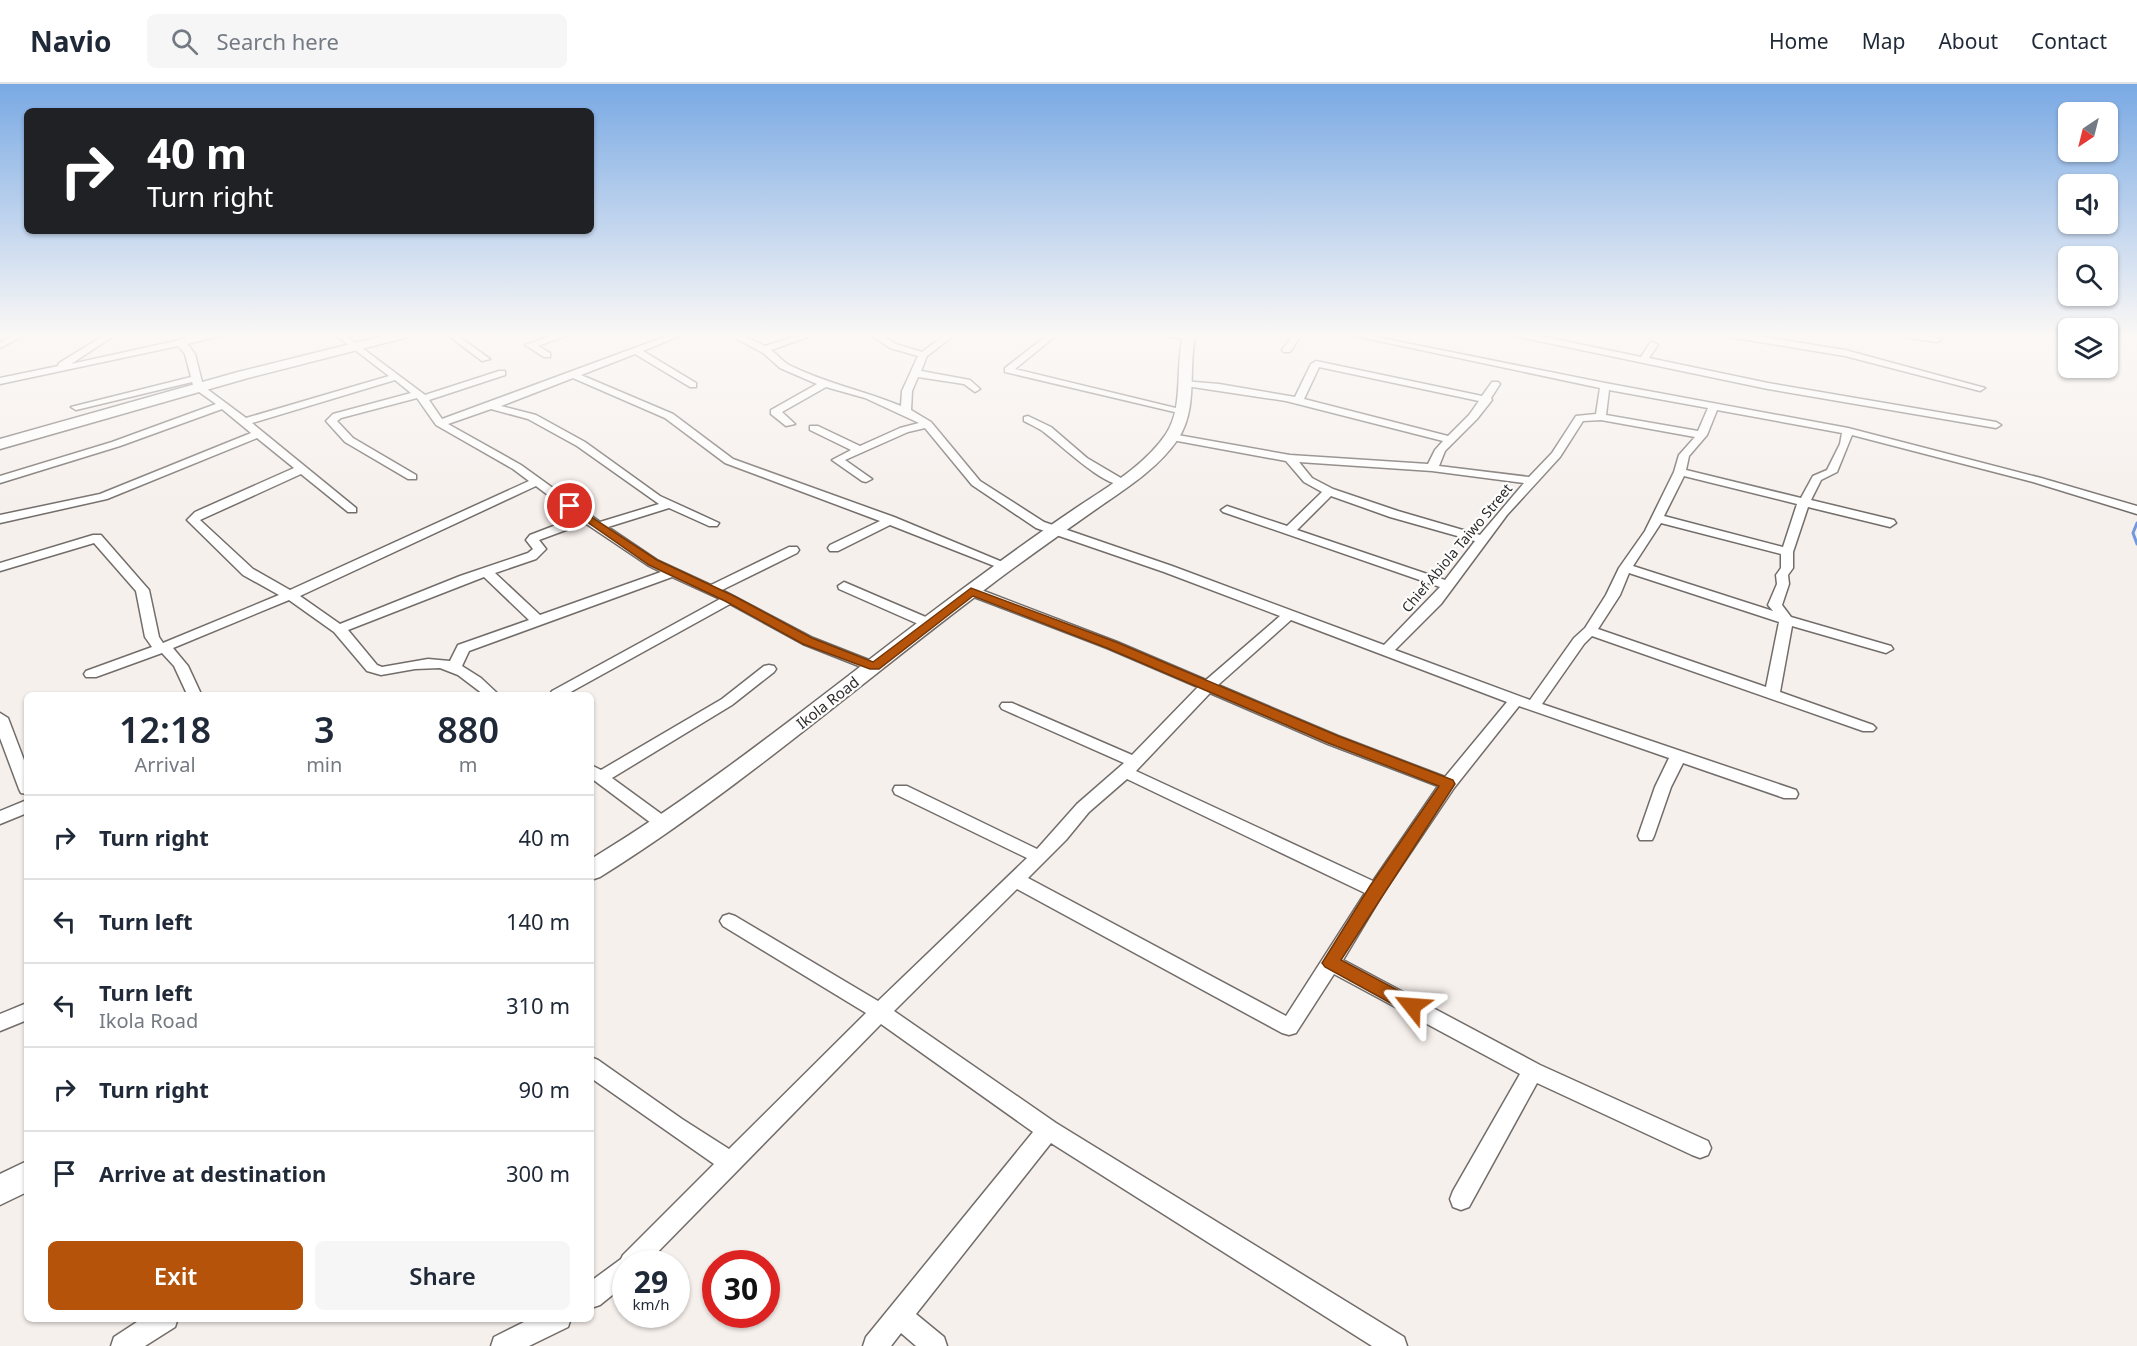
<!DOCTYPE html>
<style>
:root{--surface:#fff;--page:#f6f6f7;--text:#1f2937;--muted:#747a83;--line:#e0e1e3;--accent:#b45309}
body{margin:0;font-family:"Noto Sans",sans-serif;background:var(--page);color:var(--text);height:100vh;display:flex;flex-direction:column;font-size:22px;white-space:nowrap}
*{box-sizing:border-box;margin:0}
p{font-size:20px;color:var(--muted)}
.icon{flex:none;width:33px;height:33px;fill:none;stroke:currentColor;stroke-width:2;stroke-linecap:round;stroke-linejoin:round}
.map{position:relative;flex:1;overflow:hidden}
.sheet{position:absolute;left:24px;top:608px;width:570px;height:630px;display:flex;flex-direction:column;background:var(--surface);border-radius:9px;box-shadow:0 2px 4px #0004}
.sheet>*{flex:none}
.guide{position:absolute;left:24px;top:24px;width:570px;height:126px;border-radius:9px;box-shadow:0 2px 4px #0004;background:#202124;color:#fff;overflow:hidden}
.needle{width:39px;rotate:215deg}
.fabs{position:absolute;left:2058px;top:18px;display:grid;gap:12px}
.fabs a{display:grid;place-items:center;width:60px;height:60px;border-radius:9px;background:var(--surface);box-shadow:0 2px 4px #0004;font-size:30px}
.speed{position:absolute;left:612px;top:1166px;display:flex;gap:12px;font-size:30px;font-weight:700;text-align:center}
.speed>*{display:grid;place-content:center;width:78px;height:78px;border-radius:50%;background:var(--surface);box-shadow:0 2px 4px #0004;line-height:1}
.speed small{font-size:15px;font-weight:400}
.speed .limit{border:9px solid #d22;background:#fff;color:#111}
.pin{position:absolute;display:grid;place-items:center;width:51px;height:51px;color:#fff;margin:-26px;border:3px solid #fff;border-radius:50%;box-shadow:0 2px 6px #0007}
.me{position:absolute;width:66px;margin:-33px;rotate:298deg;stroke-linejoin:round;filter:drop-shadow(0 0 4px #0008)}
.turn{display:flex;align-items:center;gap:21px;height:126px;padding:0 24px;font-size:27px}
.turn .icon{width:78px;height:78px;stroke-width:2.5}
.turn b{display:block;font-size:42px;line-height:51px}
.eta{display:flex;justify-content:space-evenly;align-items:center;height:102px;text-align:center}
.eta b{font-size:36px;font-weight:600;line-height:42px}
.cta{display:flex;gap:12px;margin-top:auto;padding:12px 24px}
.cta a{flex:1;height:69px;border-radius:9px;background:var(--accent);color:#fff;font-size:24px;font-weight:600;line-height:69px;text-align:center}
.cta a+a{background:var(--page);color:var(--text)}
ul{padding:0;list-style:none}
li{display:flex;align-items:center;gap:18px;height:84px;padding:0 24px;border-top:2px solid var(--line)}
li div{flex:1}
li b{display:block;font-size:22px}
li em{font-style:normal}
header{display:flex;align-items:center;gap:36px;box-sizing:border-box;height:84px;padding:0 30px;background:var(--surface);border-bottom:2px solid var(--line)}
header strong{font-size:28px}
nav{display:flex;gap:33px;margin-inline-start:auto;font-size:21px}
.search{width:420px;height:54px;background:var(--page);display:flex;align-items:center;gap:15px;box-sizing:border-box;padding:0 21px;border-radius:9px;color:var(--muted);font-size:22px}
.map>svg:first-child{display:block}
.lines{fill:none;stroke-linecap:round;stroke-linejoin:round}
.stream{stroke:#7299de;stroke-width:3}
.street-casing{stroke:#726d6a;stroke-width:3}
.secondary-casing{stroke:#726d6a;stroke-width:3}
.street{fill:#fff;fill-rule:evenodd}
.secondary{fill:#fff;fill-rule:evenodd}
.route{fill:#b45309;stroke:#753606;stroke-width:1.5}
.labels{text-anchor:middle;stroke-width:4.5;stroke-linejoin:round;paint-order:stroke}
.far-street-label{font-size:14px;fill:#2c2a29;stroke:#fefefe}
.street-label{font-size:15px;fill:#2c2a29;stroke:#fefefe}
</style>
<header>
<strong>Navio</strong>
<div class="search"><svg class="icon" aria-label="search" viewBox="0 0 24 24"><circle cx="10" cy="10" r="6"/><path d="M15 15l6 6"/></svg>Search here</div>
<nav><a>Home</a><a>Map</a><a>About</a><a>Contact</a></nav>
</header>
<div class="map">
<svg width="2137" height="1262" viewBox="0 0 2137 1262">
<rect width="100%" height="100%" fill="#f6f0ec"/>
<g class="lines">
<path class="stream" d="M 2137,439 L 2133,449 L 2137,460"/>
<g class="street-casing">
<path id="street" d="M 19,249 L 29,249 L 0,264 L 0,258 Z
M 108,249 L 118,249 L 71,280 L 180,256 L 194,249 L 225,249 L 224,251 L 187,260 L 195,270 L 203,302 L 246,334 L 389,292 L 333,249 L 342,249 L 425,311 L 499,287 L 505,287 L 505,291 L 429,316 L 442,335 L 675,249 L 686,249 L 643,267 L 696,299 L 696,303 L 690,303 L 635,270 L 581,291 L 673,330 L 733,375 L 894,433 L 1012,482 L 1006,486 L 1002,485 L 890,441 L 838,467 L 830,467 L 828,464 L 830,461 L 880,437 L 725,379 L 665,334 L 573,294 L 501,322 L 536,331 L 585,358 L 660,412 L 719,439 L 717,442 L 709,442 L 669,424 L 608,443 L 657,476 L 711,501 L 789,463 L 797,463 L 799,466 L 797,469 L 722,506 L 813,554 L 879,580 L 881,583 L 879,586 L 869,586 L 803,560 L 730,520 L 567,610 L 550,610 L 552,607 L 720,515 L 672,493 L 469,567 L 462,582 L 481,594 L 498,610 L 483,610 L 458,591 L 440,584 L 415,585 L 381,591 L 367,587 L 334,548 L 289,516 L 173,564 L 188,582 L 201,610 L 187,610 L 174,582 L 162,569 L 96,593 L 86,593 L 84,590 L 86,587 L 152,563 L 145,553 L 136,507 L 94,459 L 0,487 L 0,479 L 93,451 L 101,451 L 149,506 L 159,553 L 163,559 L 279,511 L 243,491 L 187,436 L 195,428 L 294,384 L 257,354 L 107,415 L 0,439 L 0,431 L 100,410 L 251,349 L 222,325 L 120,362 L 0,399 L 0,392 L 112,358 L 216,320 L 195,305 L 192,298 L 76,326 L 71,323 L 191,293 L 185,270 L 178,262 L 0,300 L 0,294 L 58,282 L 59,279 ZM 395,296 L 411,309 L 333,330 L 326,337 L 345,358 L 408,395 L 416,395 L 416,391 L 353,354 L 337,337 L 341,334 L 417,314 L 436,341 L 513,385 L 529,397 L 290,506 L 253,485 L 200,436 L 301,390 L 348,428 L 356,428 L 356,424 L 252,339 ZM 491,325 L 528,335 L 577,362 L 659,420 L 600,438 L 521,381 L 448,340 ZM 536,402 L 577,433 L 530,451 L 526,456 L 533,465 L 528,469 L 460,492 L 340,540 L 300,512 ZM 585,439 L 649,482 L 661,488 L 540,531 L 495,489 L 536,475 L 546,465 L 539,456 ZM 484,493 L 529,536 L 458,561 L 450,577 L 428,575 L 382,583 L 377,581 L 348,546 Z
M 445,249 L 454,249 L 490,275 L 482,277 Z
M 561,249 L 573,249 L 538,262 L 550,269 L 550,273 L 544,273 L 525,261 Z
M 726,249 L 737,249 L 765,262 L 807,249 L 819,249 L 771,266 C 778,271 783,278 789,281 C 825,299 865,307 901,322 L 902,307 L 918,272 L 890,264 L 868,249 L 878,249 L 896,260 L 922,268 L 948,249 L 957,249 L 927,272 L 921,287 L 970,296 L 980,305 L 975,308 L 964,300 L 918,293 L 912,307 L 911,326 L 931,338 L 980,397 L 1044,438 L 1172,482 L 1384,561 L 1440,503 L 1223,428 L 1221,426 L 1227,422 L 1287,442 L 1322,408 L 1304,398 L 1286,377 L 1172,356 L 1167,353 L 1172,350 L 1290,371 L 1428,380 L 1435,366 L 1443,357 L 1286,317 L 1186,302 L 1181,299 L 1183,297 L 1219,300 L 1295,313 L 1311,280 L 1316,277 L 1482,312 L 1492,298 L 1498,298 L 1500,300 L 1491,314 L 1492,316 L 1477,335 L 1445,367 L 1439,382 L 1529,393 L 1552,369 L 1576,332 L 1596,330 L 1600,304 L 1341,249 L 1356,249 L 1605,299 L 1848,344 L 2041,394 L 2137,422 L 2137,430 L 2033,398 L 1852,351 L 1837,388 L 1821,396 L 1811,416 L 1894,436 L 1896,439 L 1890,443 L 1808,423 L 1793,468 L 1793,484 L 1788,491 L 1789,500 L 1782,521 L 1791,533 L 1891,562 L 1893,565 L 1886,569 L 1792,542 L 1780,608 L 1873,641 L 1876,644 L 1873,647 L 1863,647 L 1592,552 L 1584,560 L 1542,620 L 1796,706 L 1798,710 L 1796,714 L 1784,714 L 1683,679 L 1671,703 L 1654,752 L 1652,756 L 1640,756 L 1638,752 L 1655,703 L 1669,674 L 1519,622 L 1454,704 L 1382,811 L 1343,876 L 1540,981 L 1708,1057 L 1711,1064 L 1708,1071 L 1700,1074 L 1692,1071 L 1537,999 L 1469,1123 L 1461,1126 L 1453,1123 L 1450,1115 L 1453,1107 L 1520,990 L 1334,890 L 1296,949 L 1289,951 L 1282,949 L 1017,805 L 894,927 L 1056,1039 L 1404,1253 L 1407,1262 L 1372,1262 L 1051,1059 L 916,1230 L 944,1253 L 947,1262 L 916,1262 L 901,1249 L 891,1262 L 863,1262 L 866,1253 L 1033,1048 L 881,940 L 647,1179 L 626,1179 L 626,1200 L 600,1221 L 591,1224 L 591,1197 L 621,1175 L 623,1171 L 714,1080 L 591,994 L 591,973 L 598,976 L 682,1035 L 729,1065 L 866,929 L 723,842 L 720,837 L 723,832 L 729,830 L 735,832 L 878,917 L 1027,774 L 895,710 L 893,706 L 895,702 L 907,702 L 1037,765 L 1077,720 L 1124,679 L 1002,625 L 1000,622 L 1002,619 L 1012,619 L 1132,671 L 1198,603 L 1107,564 L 966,510 L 964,507 L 966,504 L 976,504 L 1117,558 L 1206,596 L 1280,532 L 1164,488 L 1036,444 L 972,401 L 925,344 L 908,348 L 845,376 L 872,395 L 866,398 L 862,397 L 832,376 L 851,366 L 810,346 L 810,342 L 818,342 L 860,362 L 900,344 L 919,339 L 865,314 L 826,303 L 782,328 L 795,340 L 786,342 L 771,330 L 771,326 L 817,300 L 780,284 L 763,269 ZM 1319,283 L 1479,317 L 1469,331 L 1448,352 L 1304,315 ZM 1609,306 L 1708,324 L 1698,347 L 1606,331 ZM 1717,326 L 1842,349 L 1840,360 L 1827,386 L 1813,392 L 1801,414 L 1686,386 L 1689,372 L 1707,351 ZM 1601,336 L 1695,353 L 1679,371 L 1674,388 L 1645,447 L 1619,484 L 1606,511 L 1585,544 L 1574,554 L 1530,616 L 1395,566 L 1441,520 L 1507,431 L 1560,373 L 1583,337 ZM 1299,378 L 1432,387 L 1524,399 L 1480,451 L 1398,427 L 1333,405 L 1312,394 ZM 1684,392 L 1797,420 L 1783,463 L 1664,432 ZM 1331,412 L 1390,433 L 1475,457 L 1445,496 L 1297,446 ZM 1661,439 L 1781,470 L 1781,484 L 1776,491 L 1777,500 L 1768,521 L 1773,527 L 1633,482 ZM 1629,489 L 1779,538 L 1766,603 L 1598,545 L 1620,511 ZM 1291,536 L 1507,618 L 1445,693 L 1338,652 L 1218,601 ZM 1210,609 L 1328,660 L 1438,702 L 1373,797 L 1136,687 ZM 1127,695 L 1365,809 L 1286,932 L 1028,794 L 1066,756 L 1089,728 Z
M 1050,249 L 1059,249 L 1015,285 L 1188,327 L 1183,330 L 1005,288 L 1005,284 Z
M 1160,249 L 1190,249 L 1193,251 C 1186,256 1166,254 1160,249 Z
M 1295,249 L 1303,249 L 1290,268 L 1284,268 L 1282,266 Z
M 1511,249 L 1526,249 L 1641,273 L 1650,259 L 1653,258 L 1658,261 L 1649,274 L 1768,299 L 1996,338 L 2001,341 L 1996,344 L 1768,305 L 1515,252 Z
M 1720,249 L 1738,249 L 1845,266 L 1985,304 L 1980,307 L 1845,272 L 1724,252 Z
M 1896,249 L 1914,249 L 1942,255 L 1937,258 L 1900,252 Z
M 1028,332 L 1051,343 L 1087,374 L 1126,397 L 1126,401 C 1106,405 1061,361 1045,349 C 1039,344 1031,341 1024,337 L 1024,333 Z
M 844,498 L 935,537 L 937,540 L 935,543 L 925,543 L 839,505 L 838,502 Z
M 769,581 L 774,582 L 776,585 L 774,588 L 732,621 L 612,694 L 671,737 L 673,741 L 671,745 L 659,745 L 591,694 L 591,681 L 601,686 L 722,615 L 764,582 Z
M 0,629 L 8,634 L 27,684 L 27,710 L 21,709 L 19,705 L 0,654 Z
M 27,716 L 27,729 L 0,740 L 0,727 Z
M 27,919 L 27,936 L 0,947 L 0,930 Z
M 143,1234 L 178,1234 L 175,1243 L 145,1262 L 111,1262 L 114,1253 Z
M 532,1234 L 571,1234 L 568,1243 L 529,1262 L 491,1262 L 494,1253 Z"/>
</g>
<g class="secondary-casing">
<path id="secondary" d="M 395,249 L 414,249 L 412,252 L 248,294 L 0,365 L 0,355 L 238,288 Z
M 1184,249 L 1196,249 C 1187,284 1199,323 1178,355 C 1157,386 1122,407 1092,428 C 1058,452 1025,475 992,500 C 861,598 739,706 600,793 L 591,796 L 591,775 C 730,691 852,585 983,490 C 1014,467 1046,444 1079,422 C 1109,402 1145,381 1166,350 C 1185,321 1174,282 1184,249 Z
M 27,1077 L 27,1108 L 0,1121 L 0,1090 Z"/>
</g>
<use href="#street" class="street"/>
<use href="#secondary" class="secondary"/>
</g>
<linearGradient id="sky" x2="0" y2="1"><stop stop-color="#79a9e4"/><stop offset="0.59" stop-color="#fbf8f6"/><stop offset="1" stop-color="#fbf8f6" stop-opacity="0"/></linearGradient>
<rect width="2137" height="425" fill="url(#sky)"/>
<path class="route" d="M 570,419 L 657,476 L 734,512 L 812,554 L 873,578 L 971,504 L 1116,558 L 1338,652 L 1453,696 L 1455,700 L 1453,703 L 1341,876 L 1418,917 L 1420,922 L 1418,927 L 1412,929 L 1405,927 L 1325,883 L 1322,879 L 1370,802 L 1439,702 L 1328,659 L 1107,564 L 973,512 L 879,585 L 870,585 L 803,560 L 725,517 L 649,481 L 567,424 L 565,422 Z"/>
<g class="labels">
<g class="far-street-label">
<text transform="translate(1457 464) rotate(-50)" y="5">Chief Abiola Taiwo Street</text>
</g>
<g class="street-label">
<text transform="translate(828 619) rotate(-38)" y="5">Ikola Road</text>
</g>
</g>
</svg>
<div class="fabs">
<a><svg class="needle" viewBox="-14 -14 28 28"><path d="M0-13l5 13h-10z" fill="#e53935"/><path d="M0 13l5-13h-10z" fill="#747a83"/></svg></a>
<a><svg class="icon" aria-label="sound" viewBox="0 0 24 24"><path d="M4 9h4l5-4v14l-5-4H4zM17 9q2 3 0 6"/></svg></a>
<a><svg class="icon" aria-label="search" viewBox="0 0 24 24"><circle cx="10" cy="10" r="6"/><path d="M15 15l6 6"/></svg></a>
<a><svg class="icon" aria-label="layers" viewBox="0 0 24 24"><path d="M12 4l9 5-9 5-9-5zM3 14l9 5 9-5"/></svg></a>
</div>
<div class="speed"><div>29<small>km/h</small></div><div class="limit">30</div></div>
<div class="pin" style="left:570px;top:422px;background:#d93025"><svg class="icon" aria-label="arrive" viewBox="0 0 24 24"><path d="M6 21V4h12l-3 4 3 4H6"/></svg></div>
<svg class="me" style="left:1412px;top:922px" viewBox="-20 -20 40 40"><path d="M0-17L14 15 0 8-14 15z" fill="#b45309" stroke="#fff" stroke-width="4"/></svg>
<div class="guide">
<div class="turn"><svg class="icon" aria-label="right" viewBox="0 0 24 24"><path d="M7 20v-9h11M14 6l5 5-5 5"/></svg><div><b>40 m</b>Turn right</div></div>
</div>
<section class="sheet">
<div class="eta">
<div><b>12:18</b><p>Arrival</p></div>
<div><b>3</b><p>min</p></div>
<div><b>880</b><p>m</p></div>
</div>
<ul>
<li><svg class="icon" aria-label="right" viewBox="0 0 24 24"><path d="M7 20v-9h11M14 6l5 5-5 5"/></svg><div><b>Turn right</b></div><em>40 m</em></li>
<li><svg class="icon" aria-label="left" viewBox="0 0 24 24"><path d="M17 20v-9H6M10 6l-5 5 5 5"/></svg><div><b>Turn left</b></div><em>140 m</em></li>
<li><svg class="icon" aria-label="left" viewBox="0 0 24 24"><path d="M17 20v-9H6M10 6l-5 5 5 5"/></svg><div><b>Turn left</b><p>Ikola Road</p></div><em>310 m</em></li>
<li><svg class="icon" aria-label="right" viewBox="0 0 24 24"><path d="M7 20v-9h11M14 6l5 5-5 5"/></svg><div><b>Turn right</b></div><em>90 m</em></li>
<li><svg class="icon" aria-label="arrive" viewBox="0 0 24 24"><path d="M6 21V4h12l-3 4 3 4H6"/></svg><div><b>Arrive at destination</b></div><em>300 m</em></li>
</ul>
<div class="cta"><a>Exit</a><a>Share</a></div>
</section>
</div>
